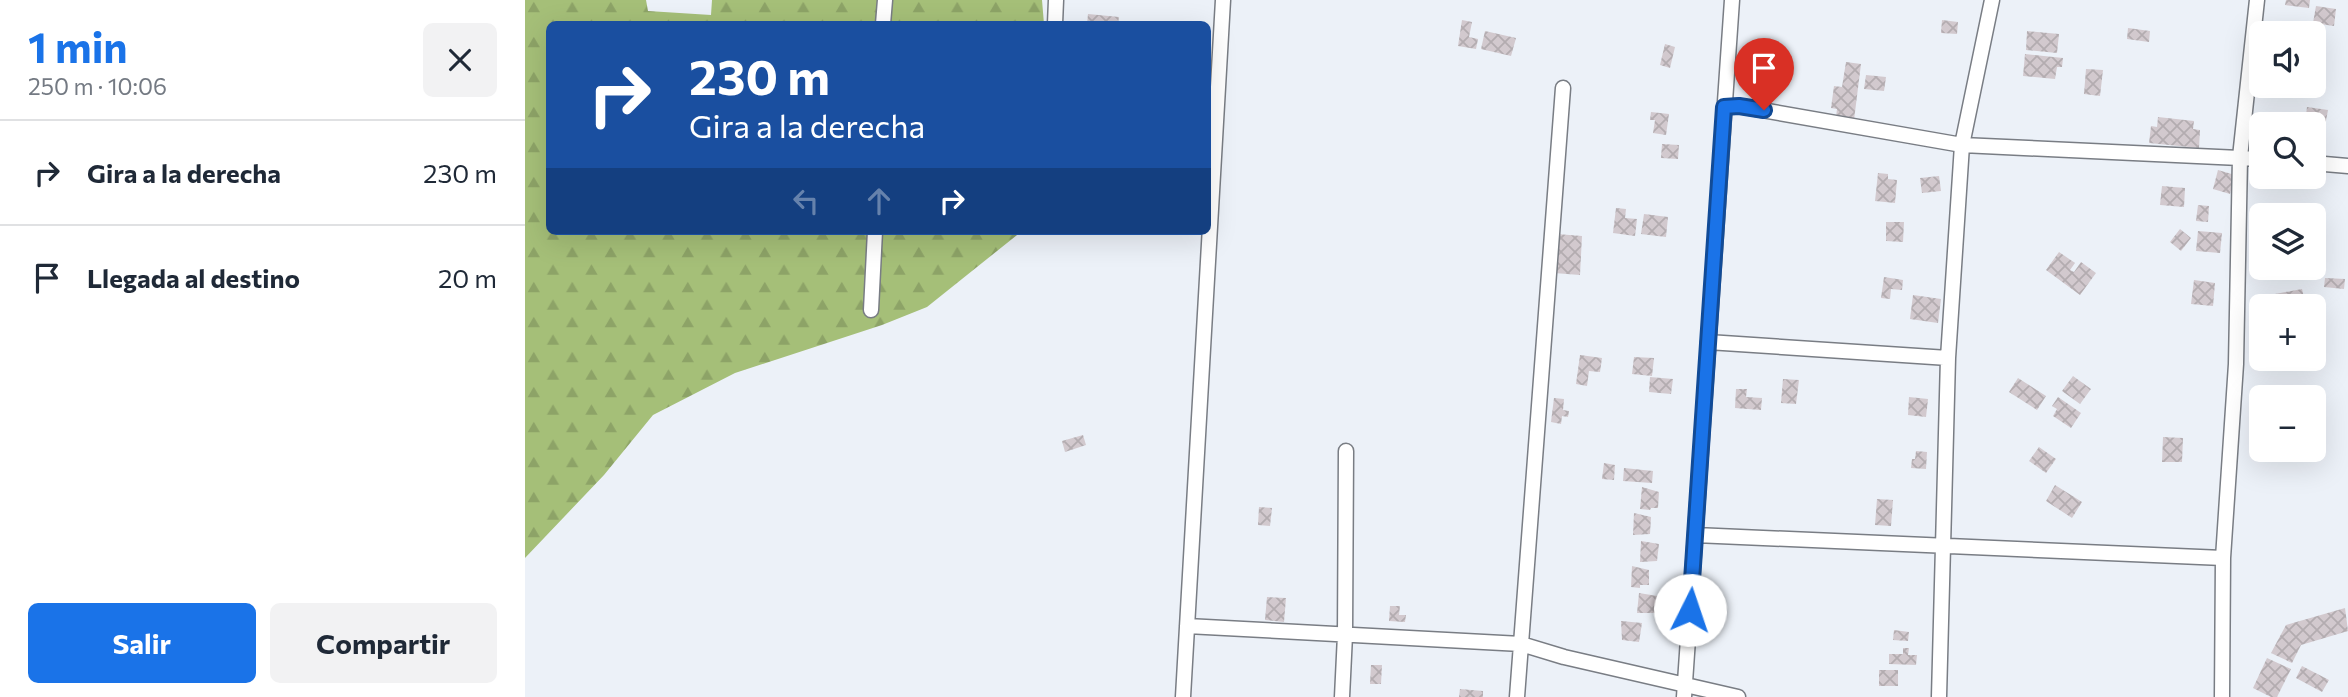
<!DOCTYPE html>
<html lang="es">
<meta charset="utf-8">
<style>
:root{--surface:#fff;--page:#f2f2f3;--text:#1f2937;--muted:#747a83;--line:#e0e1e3;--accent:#1a73e8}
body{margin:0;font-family:Commissioner,sans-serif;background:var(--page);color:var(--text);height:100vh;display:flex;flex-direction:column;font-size:26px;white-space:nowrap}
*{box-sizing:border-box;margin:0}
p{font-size:23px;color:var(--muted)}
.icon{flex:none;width:38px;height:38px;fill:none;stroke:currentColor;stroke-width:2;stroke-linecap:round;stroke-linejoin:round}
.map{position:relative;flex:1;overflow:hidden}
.drawer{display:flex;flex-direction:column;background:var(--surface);width:525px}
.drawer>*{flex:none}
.guide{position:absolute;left:21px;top:21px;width:665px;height:214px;border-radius:10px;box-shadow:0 7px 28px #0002;background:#1a4fa0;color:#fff;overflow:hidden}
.tools{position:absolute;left:1724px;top:21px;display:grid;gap:14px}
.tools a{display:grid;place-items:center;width:77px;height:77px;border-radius:10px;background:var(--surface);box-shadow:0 7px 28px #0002;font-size:35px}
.pin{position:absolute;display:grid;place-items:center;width:60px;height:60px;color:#fff;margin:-72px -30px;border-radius:50% 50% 50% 0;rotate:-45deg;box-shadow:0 0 7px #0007}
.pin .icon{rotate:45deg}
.me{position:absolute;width:77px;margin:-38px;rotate:4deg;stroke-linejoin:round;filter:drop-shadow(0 0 5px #0008)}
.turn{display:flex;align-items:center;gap:24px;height:147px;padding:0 28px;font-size:32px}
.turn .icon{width:91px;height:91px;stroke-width:2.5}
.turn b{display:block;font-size:49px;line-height:60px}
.lanes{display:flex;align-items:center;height:66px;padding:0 28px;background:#0003;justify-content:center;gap:35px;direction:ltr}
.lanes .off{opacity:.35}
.round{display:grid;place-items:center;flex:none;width:74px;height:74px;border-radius:10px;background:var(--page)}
.overview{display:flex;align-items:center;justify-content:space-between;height:119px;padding:0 28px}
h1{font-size:42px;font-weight:700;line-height:52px;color:var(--accent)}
.primary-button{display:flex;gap:14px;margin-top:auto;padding:14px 28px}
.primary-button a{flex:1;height:80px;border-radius:10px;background:var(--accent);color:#fff;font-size:28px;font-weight:700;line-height:80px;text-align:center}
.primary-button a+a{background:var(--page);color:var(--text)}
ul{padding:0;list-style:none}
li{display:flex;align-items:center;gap:21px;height:105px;padding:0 28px;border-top:2px solid var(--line)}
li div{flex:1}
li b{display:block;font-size:26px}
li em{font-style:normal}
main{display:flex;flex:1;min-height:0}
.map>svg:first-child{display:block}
.forest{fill:url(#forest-firs)}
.building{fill:url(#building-cross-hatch)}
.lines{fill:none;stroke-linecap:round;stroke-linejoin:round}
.street-casing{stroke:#797d84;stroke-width:17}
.street{stroke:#fff;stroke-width:14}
.route-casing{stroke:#114b97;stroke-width:18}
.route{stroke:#1a73e8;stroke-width:12}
</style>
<main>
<section class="drawer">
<div class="overview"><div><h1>1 min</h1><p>250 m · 10:06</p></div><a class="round"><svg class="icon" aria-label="close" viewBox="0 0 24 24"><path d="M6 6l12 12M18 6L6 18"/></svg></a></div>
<ul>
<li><svg class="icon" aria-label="right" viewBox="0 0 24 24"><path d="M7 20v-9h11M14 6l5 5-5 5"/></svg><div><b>Gira a la derecha</b></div><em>230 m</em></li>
<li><svg class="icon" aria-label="arrive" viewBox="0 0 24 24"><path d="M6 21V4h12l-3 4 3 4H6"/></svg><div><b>Llegada al destino</b></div><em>20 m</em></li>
</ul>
<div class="primary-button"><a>Salir</a><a>Compartir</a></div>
</section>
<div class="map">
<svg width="1823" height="697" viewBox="0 0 1823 697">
<defs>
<pattern id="forest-firs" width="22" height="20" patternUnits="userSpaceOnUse" patternTransform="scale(1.75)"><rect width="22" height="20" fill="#a5bf78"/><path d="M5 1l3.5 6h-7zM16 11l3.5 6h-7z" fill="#8da367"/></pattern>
<pattern id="building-cross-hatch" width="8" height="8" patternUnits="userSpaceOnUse" patternTransform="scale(1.75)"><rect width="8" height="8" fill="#d2c9ce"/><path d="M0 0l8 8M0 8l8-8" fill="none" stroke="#b3acb0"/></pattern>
</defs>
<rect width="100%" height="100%" fill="#ecf1f8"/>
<path class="forest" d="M 0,0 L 121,0 L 123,11 L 186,15 L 187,0 L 517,0 L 519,24 L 24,24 L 24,231 L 497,231 L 402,307 L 357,325 L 210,373 L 128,415 L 79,475 L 0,558 Z"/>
<path class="building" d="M 1761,0 L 1785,0 L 1784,8 L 1760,5 Z
M 1791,6 L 1811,9 L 1809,26 L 1788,23 Z
M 563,14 L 594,17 L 593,24 L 562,24 Z
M 937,20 L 947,22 L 944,37 L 953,39 L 951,49 L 933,46 Z
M 1417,20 L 1433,22 L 1432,34 L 1416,33 Z
M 1603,28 L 1625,31 L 1624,42 L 1602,39 Z
M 960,31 L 991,38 L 986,56 L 956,49 Z
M 1502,31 L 1534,34 L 1532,53 L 1501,50 Z
M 1140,44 L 1150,47 L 1145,68 L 1135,65 Z
M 1500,54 L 1538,58 L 1537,67 L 1532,67 L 1530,79 L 1498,76 Z
M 1321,62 L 1336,64 L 1329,120 L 1311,117 L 1312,109 L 1306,108 L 1309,86 L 1317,87 Z
M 1561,69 L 1578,70 L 1575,96 L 1559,94 Z
M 1341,75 L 1361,77 L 1359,91 L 1339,89 Z
M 1782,107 L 1803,110 L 1800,126 L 1780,123 Z
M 1126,112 L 1144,114 L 1141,135 L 1128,133 L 1130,120 L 1125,120 Z
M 1633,117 L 1669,121 L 1668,129 L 1675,130 L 1674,148 L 1624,143 L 1626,126 L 1632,127 Z
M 1137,144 L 1154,145 L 1153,159 L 1136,158 Z
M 1693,170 L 1710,175 L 1705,194 L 1688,189 Z
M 1353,173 L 1363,174 L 1363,179 L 1372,180 L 1370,203 L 1350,201 Z
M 1414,176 L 1416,191 L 1397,193 L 1395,178 Z
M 1637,186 L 1660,188 L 1659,207 L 1635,205 Z
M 1769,204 L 1788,211 L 1787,215 L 1765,215 Z
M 1673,205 L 1684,206 L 1683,222 L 1671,221 Z
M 1091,208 L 1101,209 L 1100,218 L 1112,219 L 1110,236 L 1088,233 Z
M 1119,214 L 1143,217 L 1141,237 L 1116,234 Z
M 1361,222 L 1379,222 L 1378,242 L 1361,241 Z
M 1655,229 L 1666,238 L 1656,251 L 1645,242 Z
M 1673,231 L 1697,233 L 1695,253 L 1671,251 Z
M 1032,234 L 1057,236 L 1055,275 L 1029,273 Z
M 1534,252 L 1550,263 L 1545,270 L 1549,272 L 1556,262 L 1571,273 L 1555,295 L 1521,270 Z
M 1359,277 L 1378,280 L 1377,290 L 1366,289 L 1365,299 L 1356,298 Z
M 1800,278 L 1820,279 L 1819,289 L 1799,287 Z
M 1669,280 L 1690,283 L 1688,306 L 1666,304 Z
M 1777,289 L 1781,306 L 1753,306 L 1750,294 Z
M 1388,295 L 1416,299 L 1413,323 L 1385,319 Z
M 1055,355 L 1077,358 L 1075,372 L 1064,371 L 1062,386 L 1051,384 Z
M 1109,357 L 1129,358 L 1127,376 L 1107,374 Z
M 1548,376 L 1566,389 L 1555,404 L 1537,391 Z
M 1125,377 L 1148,379 L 1146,394 L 1124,392 Z
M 1493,378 L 1521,396 L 1512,410 L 1484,392 Z
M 1258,379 L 1274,380 L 1271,404 L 1256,403 Z
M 1211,389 L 1222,389 L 1221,397 L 1237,398 L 1236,410 L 1210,408 Z
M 1384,397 L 1403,399 L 1401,417 L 1383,415 Z
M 1533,397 L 1556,413 L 1546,428 L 1528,416 L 1532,409 L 1527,406 Z
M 1029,398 L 1039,399 L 1038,410 L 1044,411 L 1043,417 L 1037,416 L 1036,424 L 1026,422 Z
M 558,435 L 561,445 L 540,452 L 537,441 Z
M 1638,437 L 1658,438 L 1657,462 L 1637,462 Z
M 1514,447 L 1531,459 L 1521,473 L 1504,461 Z
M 1391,451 L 1402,452 L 1401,469 L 1386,468 L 1387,459 L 1390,459 Z
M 1079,463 L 1090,465 L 1089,480 L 1077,479 Z
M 1099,468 L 1128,471 L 1127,483 L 1098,481 Z
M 1530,485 L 1557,502 L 1547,518 L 1521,501 Z
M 1117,487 L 1134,492 L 1133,508 L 1126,508 L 1125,510 L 1115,509 Z
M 1352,499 L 1368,500 L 1366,526 L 1350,525 Z
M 734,507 L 747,508 L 745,526 L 733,525 Z
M 1109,513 L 1126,517 L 1125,534 L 1108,535 Z
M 1116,541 L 1134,544 L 1132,561 L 1115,562 Z
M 1107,566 L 1124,570 L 1124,585 L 1115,585 L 1115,588 L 1106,587 Z
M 1114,593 L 1132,596 L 1130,613 L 1112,613 Z
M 742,597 L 761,598 L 759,622 L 740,620 Z
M 865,606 L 875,606 L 874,615 L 881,615 L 880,622 L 864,621 Z
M 1820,608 L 1823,631 L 1776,645 L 1767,663 L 1746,653 L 1761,625 Z
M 1096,621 L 1117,623 L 1114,642 L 1097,640 Z
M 1369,630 L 1384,632 L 1383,641 L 1368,640 Z
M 1378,648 L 1384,648 L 1383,655 L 1392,655 L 1391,665 L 1364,664 L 1364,654 L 1378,654 Z
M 1742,658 L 1766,669 L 1752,697 L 1746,697 L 1728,688 Z
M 846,665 L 857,665 L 856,684 L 845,684 Z
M 1777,666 L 1804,680 L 1797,692 L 1771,678 Z
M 1354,670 L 1373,670 L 1373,686 L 1354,686 Z
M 935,689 L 958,691 L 958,697 L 934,697 Z"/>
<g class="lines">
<g class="street-casing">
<path id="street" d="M 358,24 L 360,0
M 530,24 L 531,0
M 1199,107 L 1214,106 L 1437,145 L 1736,159
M 1788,163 L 1823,166
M 346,310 L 350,231
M 1183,342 L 1423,358
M 1170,535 L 1698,558
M 662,626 L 996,644 L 1039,657 L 1213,697
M 658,697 L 698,0
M 817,697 L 820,635 L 821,451
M 992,697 L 1038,88
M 1159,697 L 1207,0
M 1414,697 L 1423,358 L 1437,145 L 1467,0
M 1697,697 L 1698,558 L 1711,364 L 1715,157 L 1732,0"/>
</g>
<use href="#street" class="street"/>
</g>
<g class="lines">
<g class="route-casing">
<path id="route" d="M 1165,610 L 1199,107 L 1214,106 L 1239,110"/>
</g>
<use href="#route" class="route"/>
</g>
</svg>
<div class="tools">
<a><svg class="icon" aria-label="sound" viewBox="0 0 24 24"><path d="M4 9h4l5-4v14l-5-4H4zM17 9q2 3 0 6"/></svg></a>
<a><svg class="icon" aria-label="search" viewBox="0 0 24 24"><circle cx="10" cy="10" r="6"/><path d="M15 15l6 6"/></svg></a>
<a><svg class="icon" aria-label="layers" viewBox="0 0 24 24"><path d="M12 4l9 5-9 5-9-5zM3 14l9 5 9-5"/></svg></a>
<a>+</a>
<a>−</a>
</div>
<div class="pin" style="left:1239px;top:110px;background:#d93025"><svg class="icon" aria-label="arrive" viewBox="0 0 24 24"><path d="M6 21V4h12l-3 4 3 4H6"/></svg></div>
<svg class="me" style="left:1165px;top:610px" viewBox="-20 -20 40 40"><circle r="19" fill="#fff"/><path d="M0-13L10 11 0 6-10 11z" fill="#1a73e8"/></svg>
<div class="guide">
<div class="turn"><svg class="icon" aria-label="right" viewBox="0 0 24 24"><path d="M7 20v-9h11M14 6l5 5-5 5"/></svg><div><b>230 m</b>Gira a la derecha</div></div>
<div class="lanes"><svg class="icon off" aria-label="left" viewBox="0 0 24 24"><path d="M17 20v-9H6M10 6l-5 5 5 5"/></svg><svg class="icon off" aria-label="ahead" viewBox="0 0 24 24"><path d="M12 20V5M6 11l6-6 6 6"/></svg><svg class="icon" aria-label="right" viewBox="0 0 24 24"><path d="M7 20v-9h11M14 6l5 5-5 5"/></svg></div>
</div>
</div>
</main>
